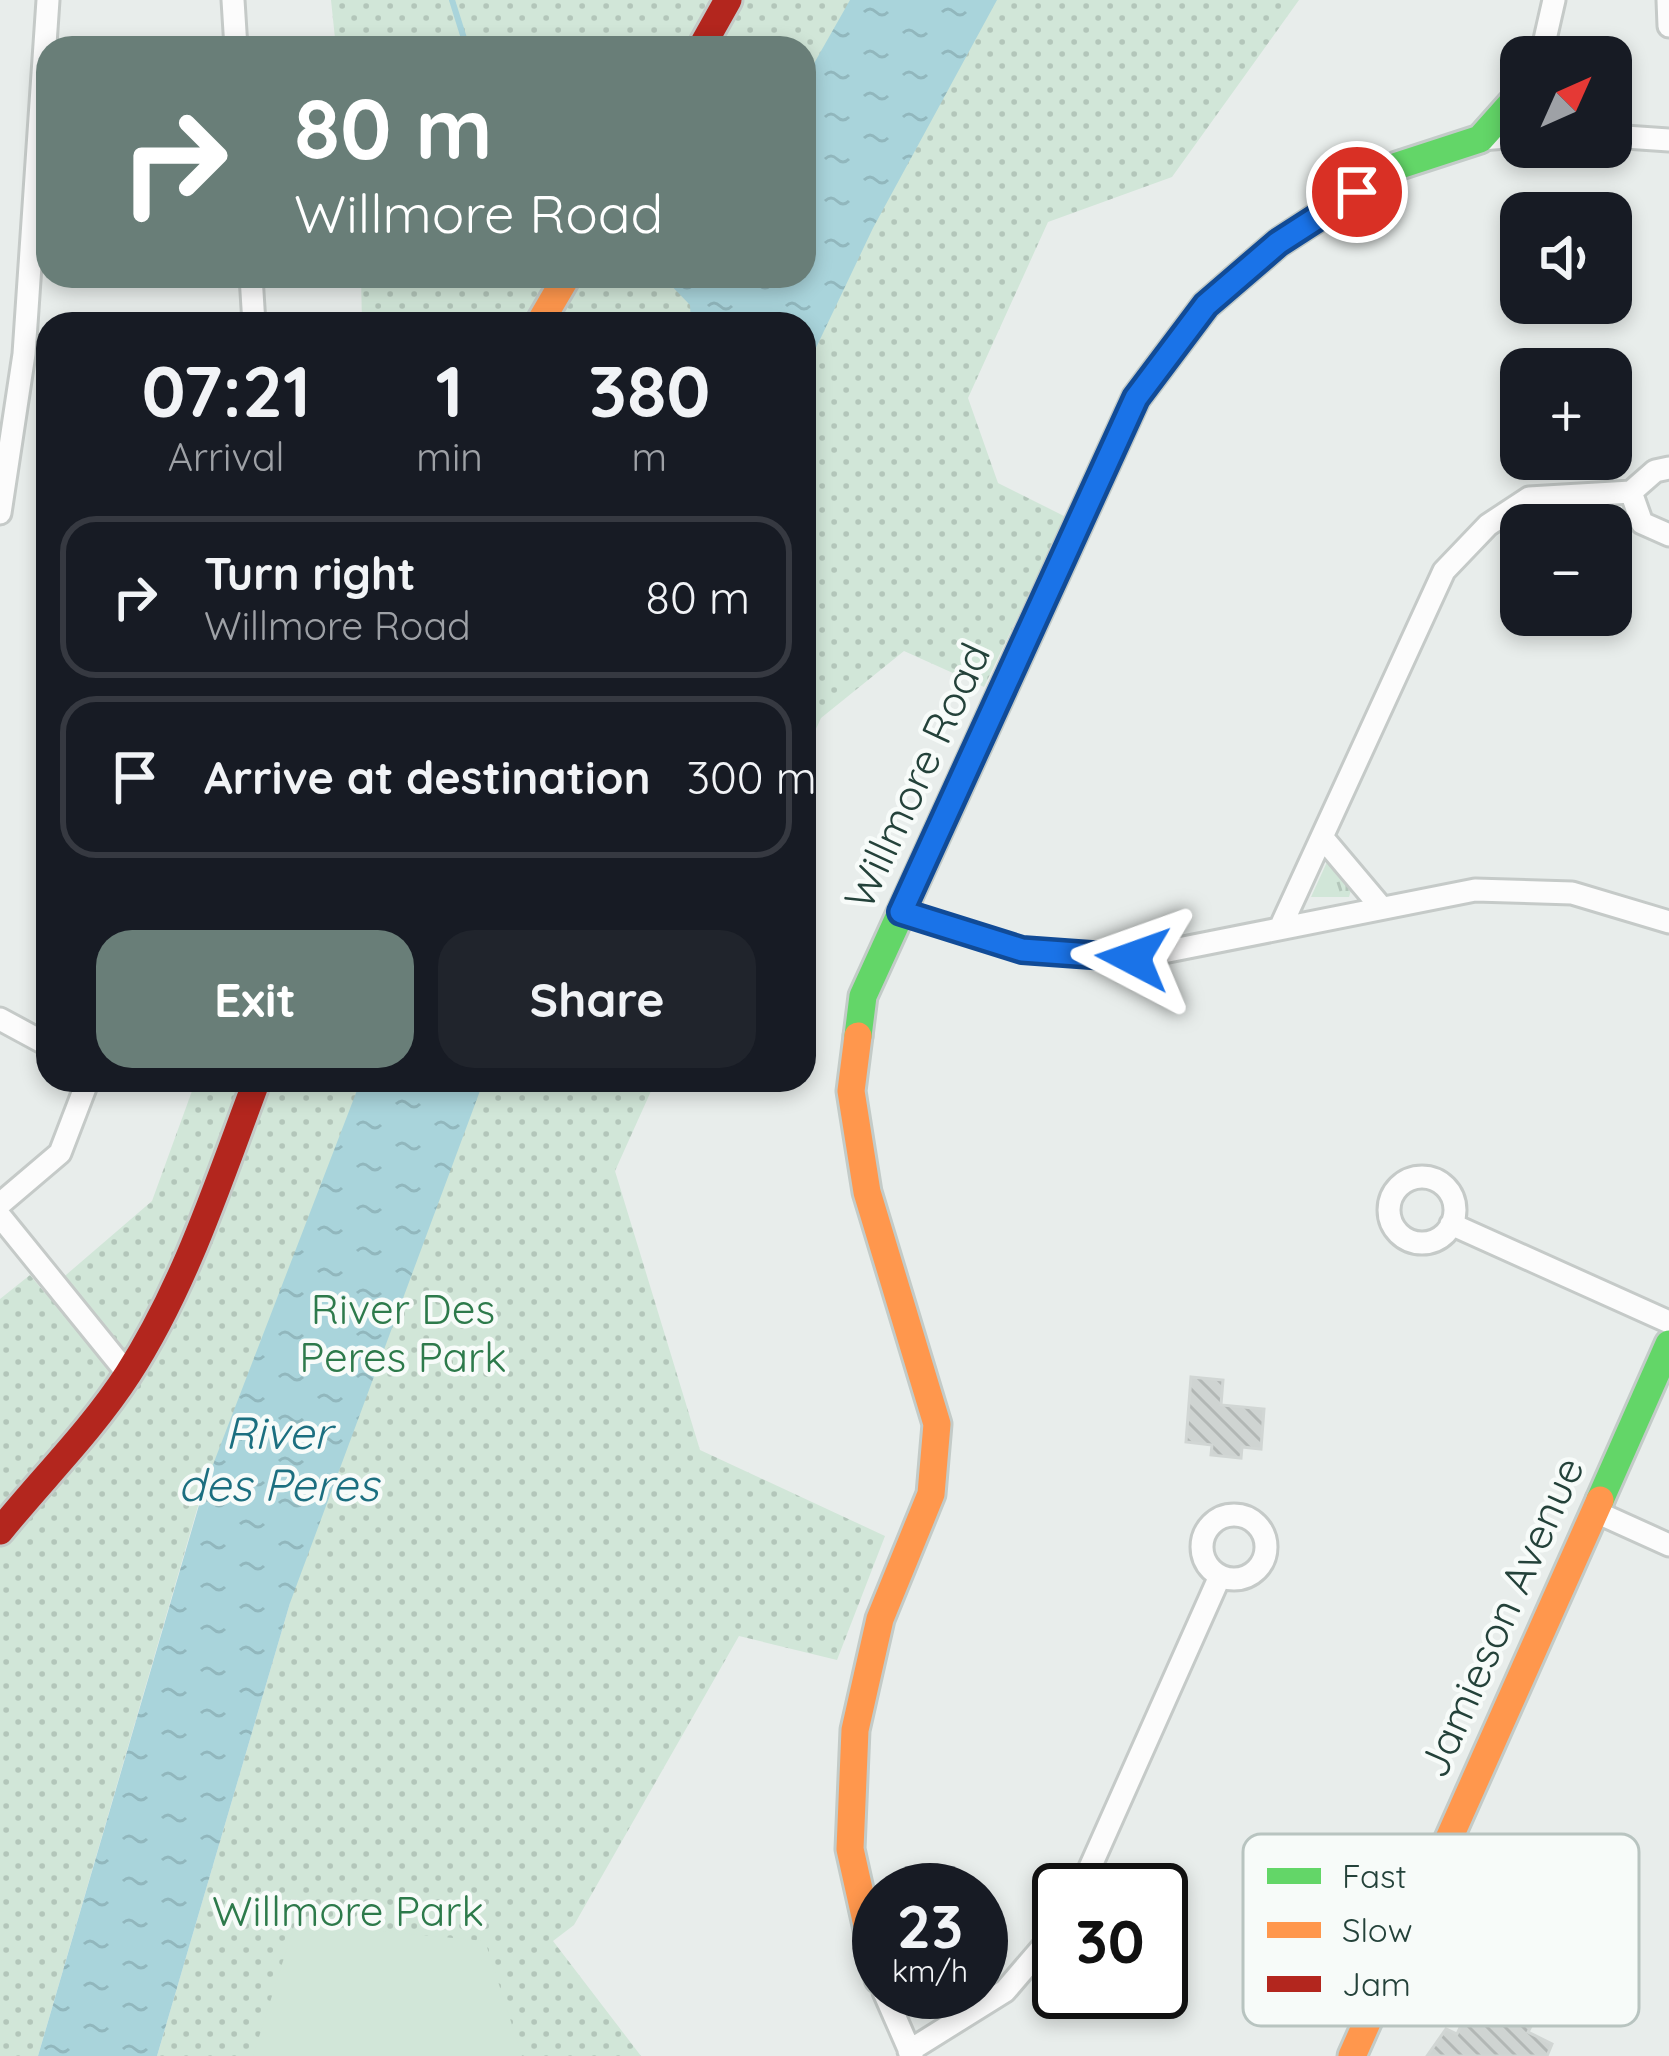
<!DOCTYPE html>
<meta charset="utf-8">
<style>
:root{--surface:#171b24;--page:#20242c;--text:#f1f3f6;--muted:#9ea1a6;--line:#363941;--accent:#697e78}
body{margin:0;font-family:Quicksand,sans-serif;background:var(--page);color:var(--text);height:100vh;display:flex;flex-direction:column;font-size:45px;white-space:nowrap}
*{box-sizing:border-box;margin:0}
p{font-size:39px;color:var(--muted)}
.icon{flex:none;width:66px;height:66px;fill:none;stroke:currentColor;stroke-width:2;stroke-linecap:round;stroke-linejoin:round}
.map{position:relative;flex:1;overflow:hidden}
.panel{position:absolute;left:36px;top:312px;width:780px;height:780px;display:flex;flex-direction:column;background:var(--surface);border-radius:36px;box-shadow:0 6px 18px #0003}
.panel>*{flex:none}
.top-card{position:absolute;left:36px;top:36px;width:780px;height:252px;border-radius:36px;box-shadow:0 6px 18px #0003;background:#697e78;color:#fff;overflow:hidden}
.needle{width:78px;rotate:45deg}
.tools{position:absolute;left:1500px;top:36px;display:grid;gap:24px}
.tools a{display:grid;place-items:center;width:132px;height:132px;border-radius:24px;background:var(--surface);box-shadow:0 6px 18px #0003;font-size:60px}
.speed{position:absolute;left:852px;top:1863px;display:flex;gap:24px;font-size:60px;font-weight:700;text-align:center}
.speed>*{display:grid;place-content:center;width:156px;height:156px;border-radius:50%;background:var(--surface);box-shadow:0 6px 18px #0003;line-height:1}
.speed small{font-size:30px;font-weight:400}
.speed .limit{border:6px solid #111;border-radius:18px;background:#fff;color:#111}
.pin{position:absolute;display:grid;place-items:center;width:102px;height:102px;color:#fff;margin:-51px;border:6px solid #fff;border-radius:50%;box-shadow:0 3px 12px #0007}
.me{position:absolute;width:132px;margin:-66px;rotate:274deg;stroke-linejoin:round;filter:drop-shadow(0 0 9px #0008)}
.turn{display:flex;align-items:center;gap:42px;height:252px;padding:0 60px;font-size:54px}
.turn .icon{width:156px;height:156px;stroke-width:2.5}
.turn b{display:block;font-size:84px;line-height:102px}
.eta{display:flex;justify-content:space-evenly;align-items:center;height:204px;text-align:center}
.eta b{font-size:72px;font-weight:800;line-height:84px}
.cta{display:flex;gap:24px;margin-top:auto;padding:24px 60px}
.cta a{flex:1;height:138px;border-radius:36px;background:var(--accent);color:#fff;font-size:48px;font-weight:800;line-height:138px;text-align:center}
.cta a+a{background:var(--page);color:var(--text)}
ul{padding:0;list-style:none}
li{display:flex;align-items:center;gap:36px;height:162px;margin:0 24px 18px;padding:0 36px;border:6px solid var(--line);border-radius:36px}
li div{flex:1}
li b{display:block;font-size:45px}
li em{font-style:normal}
.map>svg:first-child{display:block}
.grass{fill:url(#grass-tufts)}
.park{fill:url(#park-dots)}
.pitch{fill:#d1e6d8}
.water{fill:url(#water-ripples)}
.lines{fill:none;stroke-linecap:round;stroke-linejoin:round}
.stream{stroke:#a9d4db;stroke-width:6}
.building{fill:url(#building-back-hatch);stroke:#d1d6d4;stroke-width:3}
.street-casing{stroke:#c5cac8;stroke-width:27}
.fast-casing{stroke:#c3cbc8;stroke-width:33}
.slow-casing{stroke:#c3cbc8;stroke-width:33}
.jam-casing{stroke:#c3cbc8;stroke-width:33}
.street{stroke:#fcfcfc;stroke-width:21}
.fast{stroke:#63d668;stroke-width:27}
.slow{stroke:#ff974d;stroke-width:27}
.jam{stroke:#b3261e;stroke-width:27}
.route-casing{stroke:#114b97;stroke-width:30}
.route{stroke:#1a73e8;stroke-width:21}
.labels{text-anchor:middle;stroke-width:9;stroke-linejoin:round;paint-order:stroke}
.street-label{font-size:42px;fill:#24423a;stroke:#f7fbf9}
.park-label{font-size:42px;fill:#2d7a4b;stroke:#f7fbf9}
.water-label{font-size:45px;font-style:italic;fill:#1c6f80;stroke:#f7fbf9}
.key{fill:#f7fbf9;stroke:#b8c4c0;stroke-width:3}
.key-label{font-size:33px;fill:#24423a}
</style>
<div class="map">
<svg width="1669" height="2056" viewBox="0 0 1669 2056">
<defs>
<pattern id="grass-tufts" width="24" height="20" patternUnits="userSpaceOnUse" patternTransform="scale(3)"><rect width="24" height="20" fill="#d1e6d8"/><path d="M3 7l-1-3M5 7V3M7 7l1-3M15 17l-1-3M17 17v-4M19 17l1-3" fill="none" stroke="#b3c6ba"/></pattern>
<pattern id="park-dots" width="8" height="8" patternUnits="userSpaceOnUse" patternTransform="scale(3)"><rect width="8" height="8" fill="#d1e6d8"/><path d="M2 2h.1M6 6h.1" fill="none" stroke="#b3c6ba" stroke-width="1.8" stroke-linecap="round"/></pattern>
<pattern id="water-ripples" width="26" height="14" patternUnits="userSpaceOnUse" patternTransform="scale(3)"><rect width="26" height="14" fill="#a9d4db"/><path d="M2 4q2-2 4 0t4 0M15 11q2-2 4 0t4 0" fill="none" stroke="#91b7bd"/></pattern>
<pattern id="building-back-hatch" width="6" height="6" patternUnits="userSpaceOnUse" patternTransform="scale(3)"><rect width="6" height="6" fill="#cfd4d2"/><path d="M-1 5l2 2M0 0l6 6M5-1l2 2" fill="none" stroke="#b2b7b5"/></pattern>
</defs>
<rect width="100%" height="100%" fill="#e8edeb"/>
<path class="grass" d="M 1327,862 L 1352,887 L 1349,897 L 1311,897 Z"/>
<path class="park" d="M 331,0 L 1299,0 L 1172,177 L 1048,222 L 968,398 L 998,483 L 1066,517 L 984,687 L 904,651 L 821,718 L 804,755 L 804,324 L 362,324 L 361,276 L 804,276 L 804,48 L 336,48 Z
M 196,1080 L 656,1080 L 615,1171 L 700,1450 L 885,1536 L 837,1660 L 739,1636 L 574,1925 L 553,1941 L 641,2056 L 157,2056 L 290,1603 L 203,1489 L 38,2056 L 0,2056 L 0,1299 L 30,1275 L 45,1293 L 152,1201 Z"/>
<path class="pitch" d="M 295,1923 L 485,1941 L 522,2056 L 253,2056 Z"/>
<path class="water" d="M 850,0 L 997,0 L 873,228 L 804,373 L 804,324 L 691,324 L 690,305 L 662,276 L 804,276 L 804,81 Z
M 361,1080 L 484,1080 L 290,1603 L 157,2056 L 38,2056 L 204,1488 Z"/>
<g class="lines">
<path class="stream" d="M 452,0 L 467,48"/>
</g>
<path class="building" d="M 1191,1377 L 1223,1380 L 1221,1405 L 1264,1409 L 1261,1449 L 1242,1447 L 1241,1458 L 1211,1455 L 1212,1445 L 1186,1442 Z
M 1519,1886 L 1579,1915 L 1567,1939 L 1561,1936 L 1528,2006 L 1539,2011 L 1528,2032 L 1552,2044 L 1547,2056 L 1427,2056 L 1446,2029 L 1457,2034 L 1516,1910 L 1509,1907 Z"/>
<g class="lines">
<g class="street-casing">
<path id="street" d="M 233,0 L 236,48
M 1668,0 L 1669,26
M 1541,57 L 1554,0
M 1611,136 L 1669,140
M 1480,139 L 1521,136
M 251,276 L 254,324
M 1631,492 L 1642,523 L 1669,535
M 0,513 L 24,354 L 48,0
M 1322,837 L 1381,907
M 901,912 L 1022,950 L 1133,958 L 1475,890 L 1572,893 L 1669,922
M 1281,926 L 1444,571 L 1488,525 L 1529,498 L 1631,492 L 1655,471 L 1669,468
M 0,1019 L 48,1045
M1389 1210a33 33 0 1 1 66 0a33 33 0 1 1-66 0Z
M 0,1204 L 60,1153 L 88,1080
M 0,1216 L 128,1374
M 1451,1224 L 1669,1322
M 1594,1511 L 1669,1545
M1202 1547a32 32 0 1 1 64 0a32 32 0 1 1-64 0Z
M 1080,1890 L 1220,1576
M 884,1992 L 912,2056
M 909,2051 L 1005,1991 L 1059,1928"/>
</g>
<g class="fast-casing">
<path id="fast" d="M 858,1036 L 863,996 L 1136,398 L 1206,305 L 1278,243 L 1397,166 L 1480,139 L 1521,93
M 1600,1500 L 1669,1344"/>
</g>
<g class="slow-casing">
<path id="slow" d="M 539,324 L 567,276
M 858,1036 L 851,1091 L 867,1192 L 937,1424 L 931,1494 L 880,1619 L 855,1730 L 850,1849 L 879,1979
M 1352,2056 L 1600,1500"/>
</g>
<g class="jam-casing">
<path id="jam" d="M 701,48 L 728,0
M 0,1531 C 42,1479 91,1431 128,1374 C 186,1284 219,1180 257,1080"/>
</g>
<use href="#street" class="street"/>
<use href="#fast" class="fast"/>
<use href="#slow" class="slow"/>
<use href="#jam" class="jam"/>
</g>
<g class="lines">
<g class="route-casing">
<path id="route" d="M 1133,958 L 1022,950 L 901,912 L 1136,398 L 1206,305 L 1278,243 L 1357,192"/>
</g>
<use href="#route" class="route"/>
</g>
<g class="labels">
<g class="street-label">
<text transform="translate(917 776) rotate(-65)" y="15">Willmore Road</text>
<text transform="translate(1501 1617) rotate(-66)" y="15">Jamieson Avenue</text>
</g>
<g class="park-label">
<text x="403" y="1324">River Des<tspan x="403" dy="48">Peres Park</tspan></text>
<text x="348" y="1926">Willmore Park</text>
</g>
<g class="water-label">
<text x="278" y="1449">River<tspan x="278" dy="52">des Peres</tspan></text>
</g>
</g>
<rect x="1243" y="1834" width="396" height="192" rx="18" class="key"/>
<rect x="1267" y="1868" width="54" height="16" fill="#63d668"/>
<rect x="1267" y="1922" width="54" height="16" fill="#ff974d"/>
<rect x="1267" y="1976" width="54" height="16" fill="#b3261e"/>
<g class="key-label">
<text x="1342" y="1888">Fast</text>
<text x="1342" y="1942">Slow</text>
<text x="1342" y="1996">Jam</text>
</g>
</svg>
<div class="tools">
<a><svg class="needle" viewBox="-14 -14 28 28"><path d="M0-13l5 13h-10z" fill="#e53935"/><path d="M0 13l5-13h-10z" fill="#9ea1a6"/></svg></a>
<a><svg class="icon" aria-label="sound" viewBox="0 0 24 24"><path d="M4 9h4l5-4v14l-5-4H4zM17 9q2 3 0 6"/></svg></a>
<a>+</a>
<a>−</a>
</div>
<div class="speed"><div>23<small>km/h</small></div><div class="limit">30</div></div>
<div class="pin" style="left:1357px;top:192px;background:#d93025"><svg class="icon" aria-label="arrive" viewBox="0 0 24 24"><path d="M6 21V4h12l-3 4 3 4H6"/></svg></div>
<svg class="me" style="left:1133px;top:958px" viewBox="-20 -20 40 40"><path d="M0-17L14 15 0 8-14 15z" fill="#1a73e8" stroke="#fff" stroke-width="4"/></svg>
<div class="top-card">
<div class="turn"><svg class="icon" aria-label="right" viewBox="0 0 24 24"><path d="M7 20v-9h11M14 6l5 5-5 5"/></svg><div><b>80 m</b>Willmore Road</div></div>
</div>
<section class="panel">
<div class="eta">
<div><b>07:21</b><p>Arrival</p></div>
<div><b>1</b><p>min</p></div>
<div><b>380</b><p>m</p></div>
</div>
<ul>
<li><svg class="icon" aria-label="right" viewBox="0 0 24 24"><path d="M7 20v-9h11M14 6l5 5-5 5"/></svg><div><b>Turn right</b><p>Willmore Road</p></div><em>80 m</em></li>
<li><svg class="icon" aria-label="arrive" viewBox="0 0 24 24"><path d="M6 21V4h12l-3 4 3 4H6"/></svg><div><b>Arrive at destination</b></div><em>300 m</em></li>
</ul>
<div class="cta"><a>Exit</a><a>Share</a></div>
</section>
</div>
